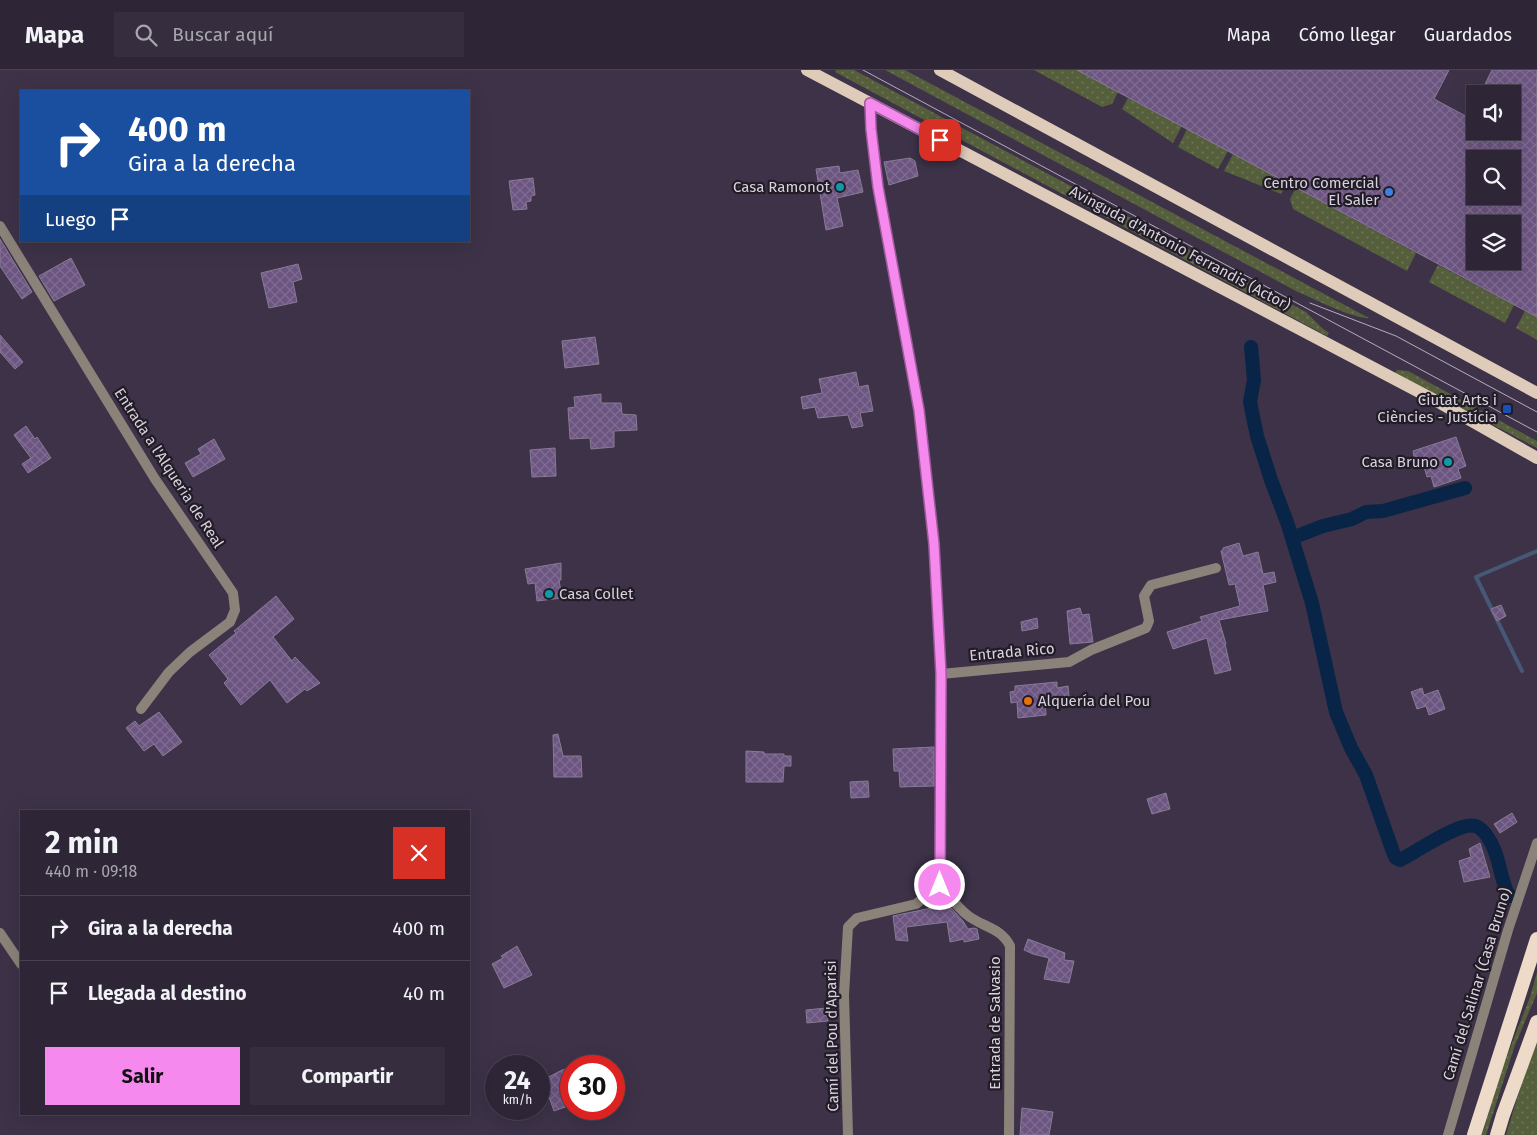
<!DOCTYPE html>
<html lang="es">
<meta charset="utf-8">
<style>
:root{--surface:#2e2636;--page:#362e3e;--text:#f1f3f6;--muted:#a7a5ad;--line:#494351;--accent:#f589ee}
body{margin:0;font-family:"Fira Sans",sans-serif;background:var(--page);color:var(--text);height:100vh;display:flex;flex-direction:column;font-size:19px;white-space:nowrap}
*{box-sizing:border-box;margin:0}
p{font-size:16px;color:var(--muted)}
.icon{flex:none;width:28px;height:28px;fill:none;stroke:currentColor;stroke-width:2;stroke-linecap:round;stroke-linejoin:round}
.map{position:relative;flex:1;overflow:hidden}
.details{position:absolute;left:20px;top:740px;width:450px;height:305px;display:flex;flex-direction:column;background:var(--surface);border-radius:0px;box-shadow:0 5px 20px #0002,0 0 0 1px var(--line)}
.details>*{flex:none}
.top-card{position:absolute;left:20px;top:20px;width:450px;height:152px;border-radius:0px;box-shadow:0 5px 20px #0002,0 0 0 1px var(--line);background:#1a4fa0;color:#fff;overflow:hidden}
.fabs{position:absolute;left:1466px;top:15px;display:grid;gap:10px}
.fabs a{display:grid;place-items:center;width:55px;height:55px;border-radius:0px;background:var(--surface);box-shadow:0 5px 20px #0002,0 0 0 1px var(--line);font-size:25px}
.speed{position:absolute;left:485px;top:985px;display:flex;gap:10px;font-size:25px;font-weight:700;text-align:center}
.speed>*{display:grid;place-content:center;width:65px;height:65px;border-radius:50%;background:var(--surface);box-shadow:0 5px 20px #0002,0 0 0 1px var(--line);line-height:1}
.speed small{font-size:12px;font-weight:400}
.speed .limit{border:8px solid #d22;background:#fff;color:#111}
.pin{position:absolute;display:grid;place-items:center;width:42px;height:42px;color:#fff;margin:-21px;border-radius:10px;box-shadow:0 2px 8px #0006}
.me{position:absolute;width:55px;margin:-28px;rotate:0deg;stroke-linejoin:round;filter:drop-shadow(0 0 4px #0008)}
.turn{display:flex;align-items:center;gap:18px;height:105px;padding:0 25px;font-size:22px}
.turn .icon{width:65px;height:65px;stroke-width:2.5}
.turn b{display:block;font-size:35px;line-height:42px}
.then{display:flex;align-items:center;height:48px;padding:0 25px;background:#0003;gap:10px;font-size:19px}
.round{display:grid;place-items:center;flex:none;width:52px;height:52px;border-radius:0px;background:var(--page)}
.overview{display:flex;align-items:center;justify-content:space-between;height:85px;padding:0 25px}
h1{font-size:30px;font-weight:700;line-height:38px}
.action{display:flex;gap:10px;margin-top:auto;padding:10px 25px}
.action a{flex:1;height:58px;border-radius:0px;background:var(--accent);color:#111;font-size:20px;font-weight:700;line-height:58px;text-align:center}
.action a+a{background:var(--page);color:var(--text)}
ul{padding:0;list-style:none}
li{display:flex;align-items:center;gap:15px;height:65px;padding:0 25px;border-top:1px solid var(--line)}
li div{flex:1}
li b{display:block;font-size:19px}
li em{font-style:normal}
header{display:flex;align-items:center;gap:30px;box-sizing:border-box;height:70px;padding:0 25px;background:var(--surface);border-bottom:1px solid var(--line)}
header strong{font-size:24px}
nav{display:flex;gap:28px;margin-inline-start:auto;font-size:18px}
.search{width:350px;height:45px;background:var(--page);display:flex;align-items:center;gap:12px;box-sizing:border-box;padding:0 18px;border-radius:0px;color:var(--muted);font-size:19px}
.map>svg:first-child{display:block}
.grass{fill:url(#grass-dots)}
.lines{fill:none;stroke-linecap:round;stroke-linejoin:round}
.stream{stroke:#465875;stroke-width:4}
.canal{stroke:#082447;stroke-width:14}
.building{fill:url(#building-cross-hatch);stroke:#887b94;fill-rule:evenodd}
.minor{stroke:#8b8279;stroke-width:10}
.primary{stroke:#dfcbb9;stroke-width:12}
.trunk{stroke:#eedac8;stroke-width:14}
.tram{stroke:#b5adbd;stroke-width:1}
.route-casing{stroke:#9f599b;stroke-width:12}
.route{stroke:#f589ee;stroke-width:9}
.culture-dot{fill:#0f9aa8;stroke:#211c26;stroke-width:2}
.shop-dot{fill:#3f7fe0;stroke:#211c26;stroke-width:2}
.transit-dot{fill:#1a4fb4;stroke:#211c26;stroke-width:2}
.food-dot{fill:#e8710a;stroke:#211c26;stroke-width:2}
.labels{text-anchor:middle;stroke-width:4.5;stroke-linejoin:round;paint-order:stroke}
.poi-label{font-size:15px;fill:#d8d1df;stroke:#211c26;text-anchor:end}
.street-label{font-size:15px;fill:#d8d1df;stroke:#211c26}
</style>
<header>
<strong>Mapa</strong>
<div class="search"><svg class="icon" aria-label="search" viewBox="0 0 24 24"><circle cx="10" cy="10" r="6"/><path d="M15 15l6 6"/></svg>Buscar aquí</div>
<nav><a>Mapa</a><a>Cómo llegar</a><a>Guardados</a></nav>
</header>
<div class="map">
<svg width="1537" height="1065" viewBox="0 0 1537 1065">
<defs>
<pattern id="grass-dots" width="8" height="8" patternUnits="userSpaceOnUse" patternTransform="scale(1.25)"><rect width="8" height="8" fill="#565f3c"/><path d="M2 2h.1M6 6h.1" fill="none" stroke="#6e7558" stroke-width="1.8" stroke-linecap="round"/></pattern>
<pattern id="building-cross-hatch" width="8" height="8" patternUnits="userSpaceOnUse" patternTransform="scale(1.25)"><rect width="8" height="8" fill="#6c5581"/><path d="M0 0l8 8M0 8l8-8" fill="none" stroke="#806c92"/></pattern>
</defs>
<rect width="100%" height="100%" fill="#3d3248"/>
<path class="grass" d="M 836,0 L 854,0 L 1306,242 L 1322,258 L 1329,263 L 1327,266 L 835,2 Z
M 885,0 L 905,0 L 1369,248 C 1353,249 1312,228 1296,221 Z
M 1034,0 L 1077,0 L 1118,22 L 1112,34 L 1102,37 Z
M 1128,28 L 1182,56 L 1173,73 L 1122,39 Z
M 1187,59 L 1228,81 L 1218,99 L 1178,77 Z
M 1233,84 L 1287,113 L 1281,124 L 1224,101 Z
M 1296,118 L 1416,183 L 1407,201 L 1293,139 L 1290,129 Z
M 1438,195 L 1514,235 L 1505,253 L 1429,212 Z
M 1525,241 L 1537,247 L 1537,270 L 1516,258 Z
M 1397,300 L 1408,301 L 1537,371 L 1537,378 L 1395,303 Z
M 1537,902 L 1537,923 L 1515,975 L 1486,1065 L 1482,1065 L 1500,1004 L 1530,927 Z
M 1537,973 L 1537,1065 L 1506,1065 L 1524,1006 Z"/>
<g class="lines">
<path class="stream" d="M 1522,601 L 1476,507 L 1537,481"/>
<path class="canal" d="M 1251,277 L 1254,310 L 1250,332 L 1257,366 L 1271,410 L 1287,452 L 1312,533 L 1336,642 L 1351,678 L 1366,705 L 1393,782 L 1396,788 L 1400,790 C 1416,783 1462,748 1478,757 C 1485,761 1491,772 1494,779 C 1500,793 1501,810 1508,824 L 1511,826
M 1292,468 L 1323,456 L 1352,449 L 1366,442 L 1383,441 L 1465,418"/>
</g>
<path class="building" d="M 1077,0 L 1449,0 L 1434,29 L 1475,51 L 1475,61 L 1512,61 L 1512,24 L 1480,24 L 1492,0 L 1537,0 L 1537,247 ZM 1475,89 L 1512,89 L 1512,126 L 1475,126 ZM 1475,154 L 1512,154 L 1512,191 L 1475,191 Z
M 910,88 L 915,91 L 918,106 L 889,115 L 884,92 Z
M 839,96 L 840,103 L 858,100 L 863,122 L 837,128 L 843,156 L 826,160 L 816,99 Z
M 533,108 L 535,125 L 531,126 L 531,131 L 526,132 L 527,139 L 513,140 L 509,111 Z
M 0,169 L 32,222 L 22,229 L 0,196 Z
M 71,188 L 85,215 L 54,231 L 39,206 Z
M 298,194 L 302,209 L 293,212 L 297,232 L 269,238 L 261,203 Z
M 0,265 L 23,292 L 15,299 L 0,282 Z
M 595,267 L 599,294 L 565,298 L 562,271 Z
M 856,302 L 859,317 L 868,315 L 873,341 L 860,343 L 863,356 L 852,358 L 848,345 L 818,348 L 815,337 L 803,339 L 801,327 L 822,323 L 819,309 Z
M 601,324 L 601,333 L 621,333 L 622,344 L 636,345 L 637,360 L 614,361 L 614,377 L 591,379 L 590,368 L 570,369 L 568,338 L 575,337 L 574,327 Z
M 26,356 L 35,369 L 37,367 L 51,388 L 28,403 L 22,394 L 31,388 L 14,365 Z
M 1456,367 L 1466,396 L 1458,399 L 1461,408 L 1434,417 L 1431,406 L 1427,407 L 1422,389 L 1415,391 L 1413,381 Z
M 214,369 L 225,389 L 193,407 L 185,393 L 201,384 L 198,379 Z
M 555,378 L 556,406 L 532,407 L 530,380 Z
M 1239,473 L 1243,486 L 1258,482 L 1263,504 L 1274,502 L 1276,512 L 1263,515 L 1268,541 L 1219,550 L 1226,574 L 1225,574 L 1231,600 L 1215,604 L 1207,568 L 1173,579 L 1167,562 L 1202,551 L 1200,547 L 1240,536 L 1235,514 L 1229,515 L 1221,481 L 1223,480 L 1223,478 Z
M 561,493 L 561,510 L 559,510 L 562,528 L 537,531 L 535,513 L 528,514 L 525,499 Z
M 276,526 L 294,549 L 273,567 L 292,591 L 295,587 L 320,613 L 307,621 L 305,619 L 287,633 L 270,610 L 241,635 L 224,613 L 228,609 L 209,585 L 236,563 L 234,561 Z
M 1501,535 L 1506,546 L 1497,551 L 1491,539 Z
M 1080,538 L 1082,545 L 1089,544 L 1093,572 L 1070,574 L 1067,541 Z
M 1037,548 L 1038,558 L 1022,561 L 1021,552 Z
M 1057,612 L 1057,618 L 1068,616 L 1069,626 L 1045,629 L 1046,645 L 1018,648 L 1017,632 L 1011,633 L 1010,622 L 1015,621 L 1015,616 Z
M 1422,618 L 1424,625 L 1438,620 L 1445,639 L 1429,645 L 1426,636 L 1417,639 L 1411,622 Z
M 159,642 L 182,672 L 163,686 L 154,674 L 144,681 L 126,658 L 135,651 L 139,656 Z
M 558,664 L 563,686 L 581,686 L 582,707 L 554,707 L 553,665 Z
M 934,677 L 934,716 L 900,717 L 899,701 L 894,701 L 893,679 Z
M 746,681 L 764,682 L 764,684 L 784,684 L 784,686 L 791,686 L 791,696 L 784,696 L 783,712 L 746,712 Z
M 868,711 L 869,727 L 851,728 L 850,712 Z
M 1166,723 L 1170,739 L 1152,744 L 1147,729 Z
M 1512,743 L 1517,752 L 1500,763 L 1494,754 Z
M 1480,773 L 1490,807 L 1464,812 L 1459,791 L 1471,787 L 1469,779 Z
M 944,830 L 963,851 L 968,859 L 974,858 L 977,859 L 979,869 L 964,872 L 964,869 L 950,872 L 947,852 L 906,857 L 908,871 L 896,870 L 893,846 L 936,837 L 935,831 Z
M 1028,869 L 1065,883 L 1064,890 L 1074,891 L 1069,913 L 1044,909 L 1049,888 L 1033,884 L 1024,880 Z
M 517,876 L 532,905 L 504,918 L 492,894 L 503,888 L 501,886 Z
M 826,938 L 828,951 L 807,953 L 806,940 Z
M 571,998 L 571,1035 L 554,1041 L 543,1010 L 562,1000 Z
M 1022,1038 L 1053,1042 L 1049,1065 L 1020,1065 Z"/>
<g class="lines">
<path class="minor" d="M 0,156 L 155,409 L 233,523 L 235,540 L 230,552 L 190,582 L 169,602 L 141,639
M 941,604 L 1069,592 L 1091,580 L 1146,558 L 1149,551 L 1144,526 L 1151,515 L 1216,498
M 940,815 C 948,824 956,836 966,844 C 981,857 1001,857 1010,876 L 1009,1065
M 0,863 L 21,894
M 848,1065 L 844,925 L 848,857 L 857,848 L 916,834 L 940,815 L 941,604 L 934,474 L 919,340 L 878,117 L 871,59 L 870,33
M 1448,1065 L 1508,860 L 1537,773"/>
<path class="primary" d="M 807,0 L 1442,334 L 1537,388
M 940,0 L 1537,323"/>
<path class="trunk" d="M 1474,1065 L 1537,869
M 1497,1065 L 1503,1045 L 1537,952"/>
<path class="tram" d="M 863,0 L 1537,362
M 1310,233 L 1396,266 L 1537,342"/>
</g>
<g class="lines">
<g class="route-casing">
<path id="route" d="M 940,815 L 941,604 L 934,474 L 919,340 L 878,117 L 871,59 L 870,33 L 940,70"/>
</g>
<use href="#route" class="route"/>
</g>
<g class="culture-dot">
<circle cx="840" cy="117" r="5"/>
<circle cx="1448" cy="392" r="5"/>
<circle cx="549" cy="524" r="5"/>
</g>
<circle class="shop-dot" cx="1389" cy="122" r="5"/>
<rect class="transit-dot" x="1502" y="334" width="10" height="10" rx="2.5"/>
<circle class="food-dot" cx="1028" cy="631" r="5"/>
<g class="labels">
<g class="poi-label">
<text x="1379" y="118">Centro Comercial<tspan x="1379" dy="17">El Saler</tspan></text>
<text x="830" y="122">Casa Ramonot</text>
<text x="1497" y="335">Ciutat Arts i<tspan x="1497" dy="17">Ciències - Justícia</tspan></text>
<text x="1438" y="397">Casa Bruno</text>
<text x="559" y="529" text-anchor="start">Casa Collet</text>
<text x="1038" y="636" text-anchor="start">Alquería del Pou</text>
</g>
<g class="street-label">
<text transform="translate(1180 178) rotate(28)" y="5">Avinguda d'Antonio Ferrandis (Actor)</text>
<text transform="translate(169 398) rotate(57)" y="5">Entrada a l'Alqueria de Real</text>
<text transform="translate(1012 582) rotate(-5)" y="5">Entrada Rico</text>
<text transform="translate(1477 914) rotate(-73)" y="5">Camí del Salinar (Casa Bruno)</text>
<text transform="translate(995 953) rotate(-90)" y="5">Entrada de Salvasio</text>
<text transform="translate(832 966) rotate(-91)" y="5">Camí del Pou d'Aparisi</text>
</g>
</g>
</svg>
<div class="fabs">
<a><svg class="icon" aria-label="sound" viewBox="0 0 24 24"><path d="M4 9h4l5-4v14l-5-4H4zM17 9q2 3 0 6"/></svg></a>
<a><svg class="icon" aria-label="search" viewBox="0 0 24 24"><circle cx="10" cy="10" r="6"/><path d="M15 15l6 6"/></svg></a>
<a><svg class="icon" aria-label="layers" viewBox="0 0 24 24"><path d="M12 4l9 5-9 5-9-5zM3 14l9 5 9-5"/></svg></a>
</div>
<div class="speed"><div>24<small>km/h</small></div><div class="limit">30</div></div>
<div class="pin" style="left:940px;top:70px;background:#d93025"><svg class="icon" aria-label="arrive" viewBox="0 0 24 24"><path d="M6 21V4h12l-3 4 3 4H6"/></svg></div>
<svg class="me" style="left:940px;top:815px" viewBox="-20 -20 40 40"><circle r="17" fill="#f589ee" stroke="#fff" stroke-width="3"/><path d="M0-11L8 9 0 5-8 9z" fill="#fff"/></svg>
<div class="top-card">
<div class="turn"><svg class="icon" aria-label="right" viewBox="0 0 24 24"><path d="M7 20v-9h11M14 6l5 5-5 5"/></svg><div><b>400 m</b>Gira a la derecha</div></div>
<div class="then">Luego<svg class="icon" aria-label="arrive" viewBox="0 0 24 24"><path d="M6 21V4h12l-3 4 3 4H6"/></svg></div>
</div>
<section class="details">
<div class="overview"><div><h1>2 min</h1><p>440 m · 09:18</p></div><a class="round" style="background:#d93025;color:#fff"><svg class="icon" aria-label="close" viewBox="0 0 24 24"><path d="M6 6l12 12M18 6L6 18"/></svg></a></div>
<ul>
<li><svg class="icon" aria-label="right" viewBox="0 0 24 24"><path d="M7 20v-9h11M14 6l5 5-5 5"/></svg><div><b>Gira a la derecha</b></div><em>400 m</em></li>
<li><svg class="icon" aria-label="arrive" viewBox="0 0 24 24"><path d="M6 21V4h12l-3 4 3 4H6"/></svg><div><b>Llegada al destino</b></div><em>40 m</em></li>
</ul>
<div class="action"><a>Salir</a><a>Compartir</a></div>
</section>
</div>
